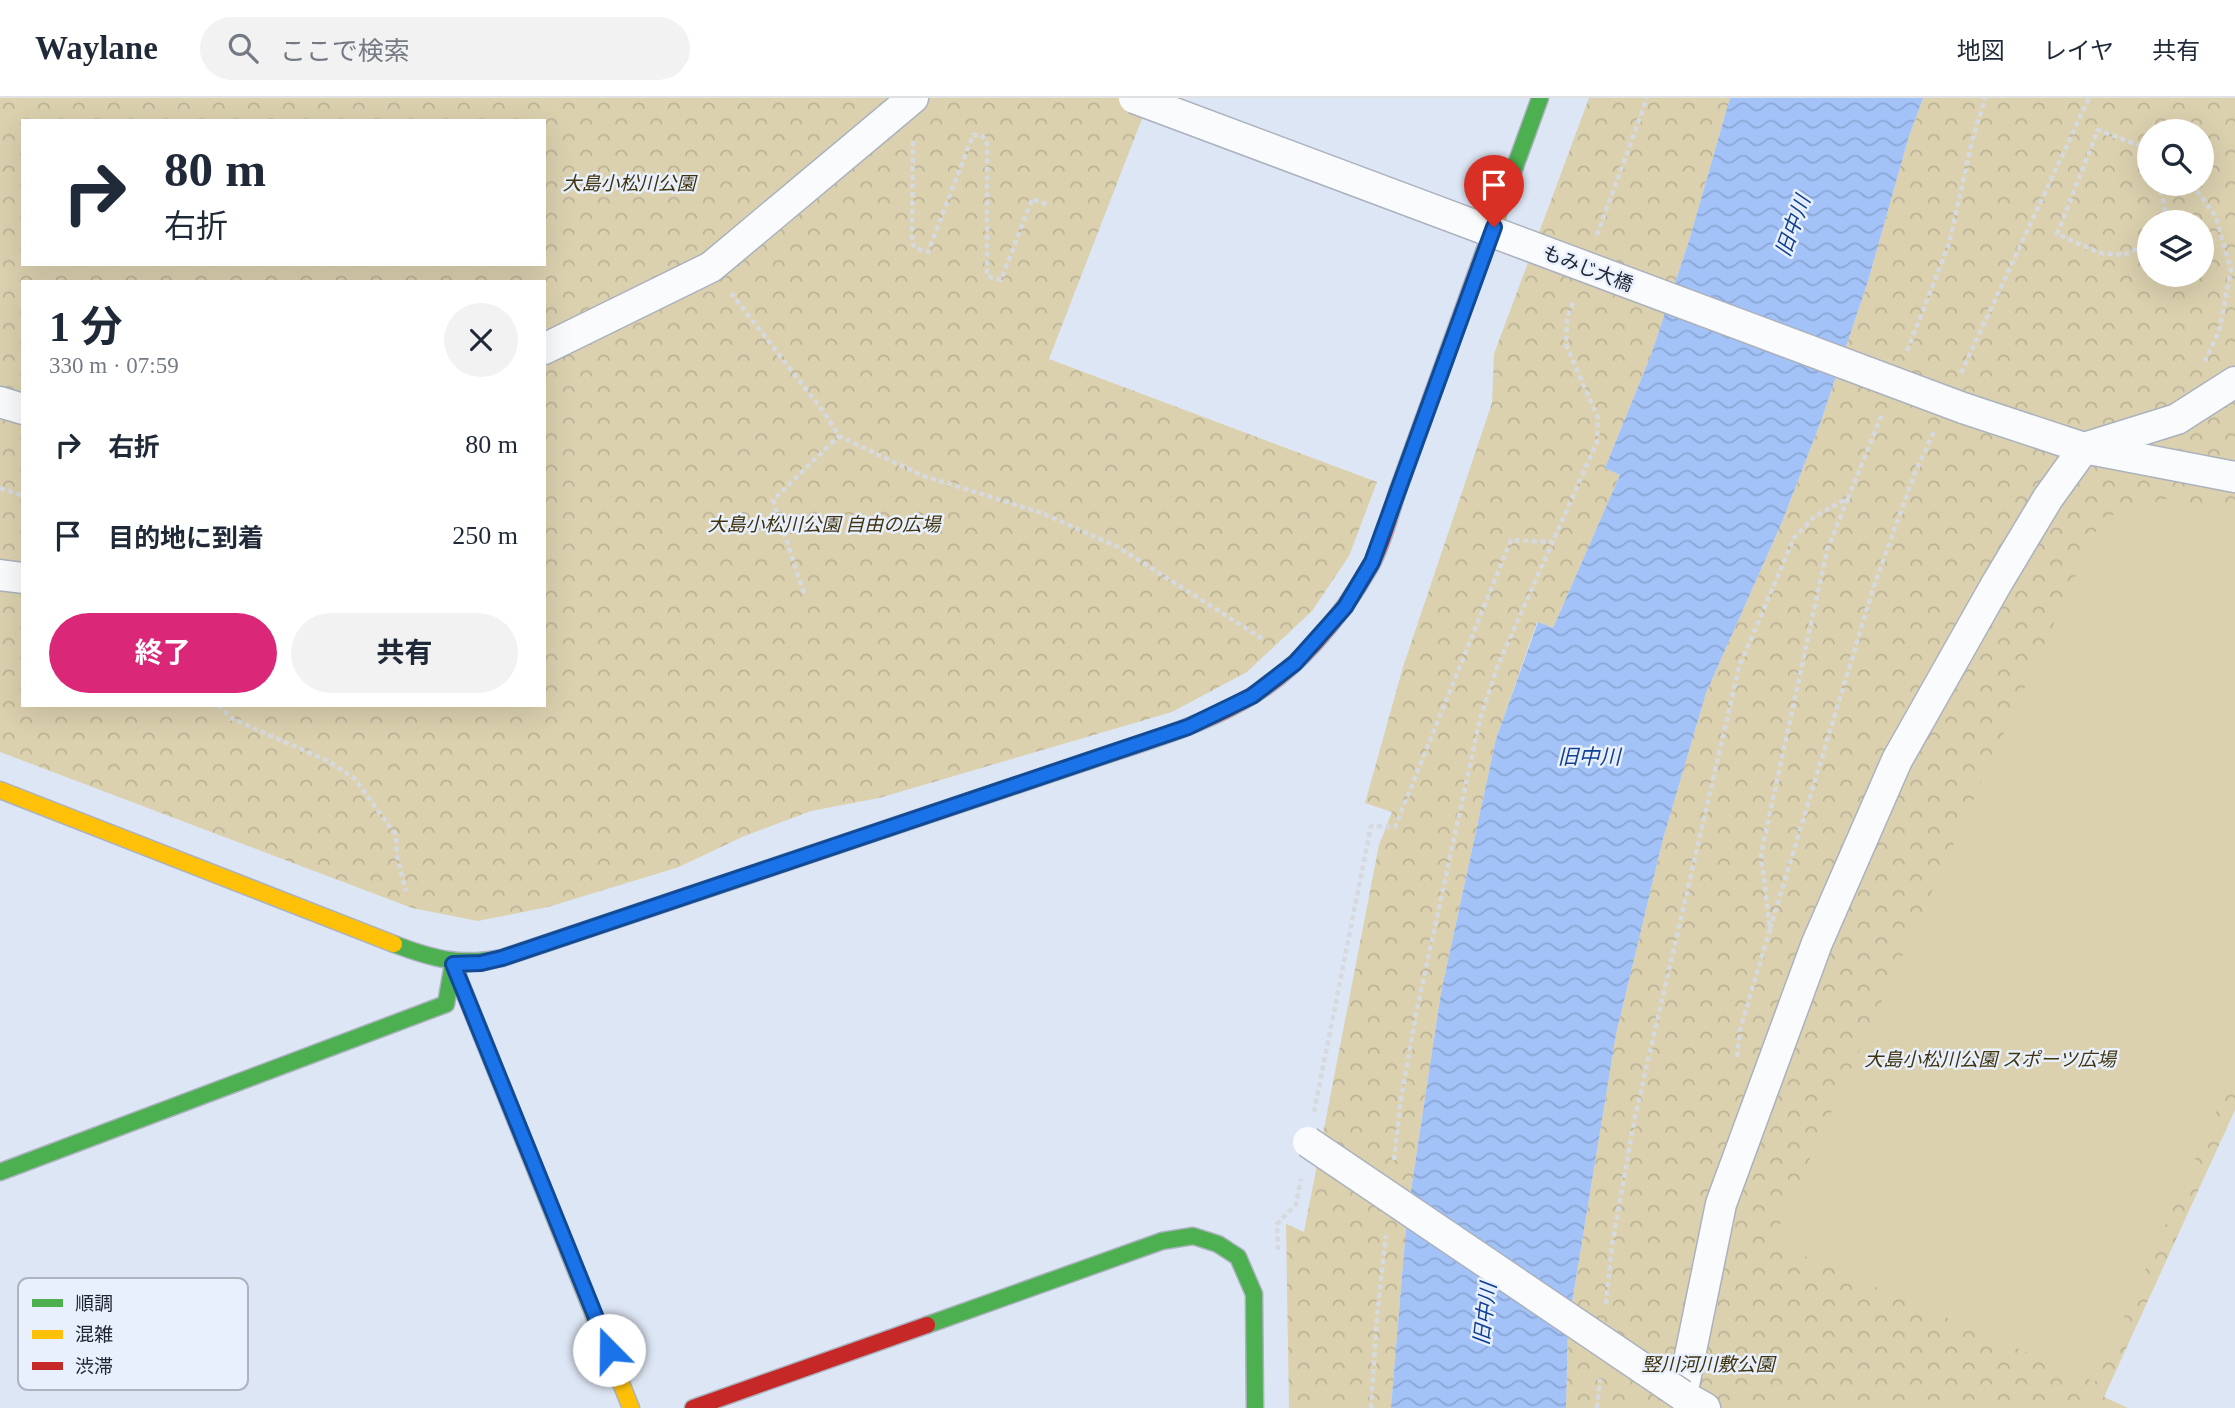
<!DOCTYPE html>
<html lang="ja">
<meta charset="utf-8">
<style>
:root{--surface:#fff;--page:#f2f2f3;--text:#1f2937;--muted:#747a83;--line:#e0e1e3;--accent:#db2777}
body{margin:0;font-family:"Times New Roman","Noto Sans JP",serif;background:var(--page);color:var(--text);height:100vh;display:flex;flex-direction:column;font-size:26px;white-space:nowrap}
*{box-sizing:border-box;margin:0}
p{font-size:23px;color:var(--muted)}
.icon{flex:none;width:38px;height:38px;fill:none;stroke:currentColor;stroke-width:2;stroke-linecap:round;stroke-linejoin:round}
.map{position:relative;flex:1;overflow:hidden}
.details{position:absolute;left:21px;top:182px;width:525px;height:427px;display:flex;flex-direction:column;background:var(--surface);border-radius:0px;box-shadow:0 7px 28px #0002}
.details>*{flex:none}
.banner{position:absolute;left:21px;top:21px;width:525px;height:147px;border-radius:0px;box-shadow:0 7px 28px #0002;background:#fff;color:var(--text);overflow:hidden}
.controls{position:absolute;left:2137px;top:21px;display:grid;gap:14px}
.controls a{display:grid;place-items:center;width:77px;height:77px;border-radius:50%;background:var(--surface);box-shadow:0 7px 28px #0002;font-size:35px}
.pin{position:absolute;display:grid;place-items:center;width:60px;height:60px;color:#fff;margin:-72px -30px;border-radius:50% 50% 50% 0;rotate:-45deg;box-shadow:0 0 7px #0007}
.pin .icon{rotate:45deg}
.me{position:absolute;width:77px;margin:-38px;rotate:338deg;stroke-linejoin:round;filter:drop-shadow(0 0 5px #0008)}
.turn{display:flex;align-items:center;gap:24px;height:147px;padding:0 28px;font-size:32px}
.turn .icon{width:91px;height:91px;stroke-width:2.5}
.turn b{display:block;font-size:49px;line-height:60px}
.round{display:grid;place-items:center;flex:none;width:74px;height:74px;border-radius:37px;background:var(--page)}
.headline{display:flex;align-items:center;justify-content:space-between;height:119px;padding:0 28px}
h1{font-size:42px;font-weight:700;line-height:52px}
.action{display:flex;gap:14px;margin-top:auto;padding:14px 28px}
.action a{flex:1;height:80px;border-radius:42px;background:var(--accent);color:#fff;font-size:28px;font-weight:700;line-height:80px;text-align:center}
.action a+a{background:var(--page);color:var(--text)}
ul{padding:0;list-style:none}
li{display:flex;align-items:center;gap:21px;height:91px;padding:0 28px}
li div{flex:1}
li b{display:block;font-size:26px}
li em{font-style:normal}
header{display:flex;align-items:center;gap:42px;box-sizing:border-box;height:98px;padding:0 35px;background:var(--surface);border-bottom:2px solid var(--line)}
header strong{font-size:33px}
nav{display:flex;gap:38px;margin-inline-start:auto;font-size:24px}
.search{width:490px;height:63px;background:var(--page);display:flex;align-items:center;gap:18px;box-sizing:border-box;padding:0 24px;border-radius:38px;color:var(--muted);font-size:26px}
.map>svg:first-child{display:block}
.park{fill:url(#park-crowns);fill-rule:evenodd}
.pitch{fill:#dbd1af}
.water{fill:url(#water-waves)}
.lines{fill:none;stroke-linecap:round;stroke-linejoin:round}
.street-casing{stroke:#abb2be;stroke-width:33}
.fast-casing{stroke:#abb2be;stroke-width:19}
.slow-casing{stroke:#abb2be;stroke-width:19}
.jam-casing{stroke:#abb2be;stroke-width:19}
.path{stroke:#d6d9dd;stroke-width:4.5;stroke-dasharray:5 3.5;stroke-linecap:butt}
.street{stroke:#fafbfd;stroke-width:30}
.fast{stroke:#4caf50;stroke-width:16}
.slow{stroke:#ffc107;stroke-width:16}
.jam{stroke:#c62828;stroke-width:16}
.street-bridge-casing{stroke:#abb2be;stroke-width:33;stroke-linecap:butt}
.street-bridge{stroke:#fafbfd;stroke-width:30}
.route-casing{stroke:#114b97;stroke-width:18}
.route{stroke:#1a73e8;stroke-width:12}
.labels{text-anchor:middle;stroke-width:5;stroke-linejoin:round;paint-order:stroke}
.park-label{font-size:19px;font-style:italic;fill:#40340d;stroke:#e9f0fd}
.street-label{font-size:19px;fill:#202732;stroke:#e9f0fd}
.water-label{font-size:21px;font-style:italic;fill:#114192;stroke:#e9f0fd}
.key{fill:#e9f0fd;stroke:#adb4c0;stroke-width:2}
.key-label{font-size:19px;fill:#202732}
</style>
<header>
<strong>Waylane</strong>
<div class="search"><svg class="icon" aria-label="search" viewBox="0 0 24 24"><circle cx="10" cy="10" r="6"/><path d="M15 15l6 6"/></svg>ここで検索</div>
<nav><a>地図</a><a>レイヤ</a><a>共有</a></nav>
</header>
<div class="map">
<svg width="2235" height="1310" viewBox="0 0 2235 1310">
<defs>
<pattern id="park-crowns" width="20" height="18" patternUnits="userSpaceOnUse" patternTransform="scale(1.75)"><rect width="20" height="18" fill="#dbd1af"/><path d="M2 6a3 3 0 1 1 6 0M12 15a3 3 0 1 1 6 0" fill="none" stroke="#bcb397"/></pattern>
<pattern id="water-waves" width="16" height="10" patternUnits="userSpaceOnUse" patternTransform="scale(1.75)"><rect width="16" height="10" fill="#a2c2f8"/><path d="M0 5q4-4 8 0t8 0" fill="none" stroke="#8ba7d5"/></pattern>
</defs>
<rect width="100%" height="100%" fill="#dde6f4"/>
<path class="park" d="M 0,0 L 1150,0 L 1049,261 L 1377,384 L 1349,458 L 1312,513 L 1247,574 L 1172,614 L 879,700 L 811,713 L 742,739 L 679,769 L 548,809 L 478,823 L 412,810 L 0,654 ZM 23,23 L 544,23 L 544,166 L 23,166 ZM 23,184 L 544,184 L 544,607 L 23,607 Z
M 1589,0 L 1730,0 L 1689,143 L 1651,257 L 1605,370 L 1620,377 L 1553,530 L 1537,524 L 1496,641 L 1441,895 L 1407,1119 L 1391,1310 L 1289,1310 L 1286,1126 L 1304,1134 L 1379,747 L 1392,714 L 1365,705 L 1403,569 L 1492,305 L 1494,256 Z
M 1923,0 L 2235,0 L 2235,1012 L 2104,1299 L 2128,1310 L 1566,1310 L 1568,1229 L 1616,936 L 1663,741 L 1706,595 L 1782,424 L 1821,323 L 1868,183 L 1909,38 ZM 2149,33 L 2202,33 L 2202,86 L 2149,86 ZM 2149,124 L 2202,124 L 2202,177 L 2149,177 Z"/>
<path class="pitch" d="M 2169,400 L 2221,411 L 2235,416 L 2235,972 L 2095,1284 L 1772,1144 L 2102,420 Z"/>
<path class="water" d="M 1730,0 L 1923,0 L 1909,38 L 1868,183 L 1821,323 L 1782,424 L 1706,595 L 1663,741 L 1616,936 L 1568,1229 L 1566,1310 L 1391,1310 L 1407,1119 L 1441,895 L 1496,641 L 1538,524 L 1553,530 L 1620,377 L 1605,370 L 1651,257 L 1689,143 Z"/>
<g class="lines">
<g class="street-casing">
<path id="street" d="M 544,251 L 711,169 L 913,0
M 0,304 L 23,311
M 1963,310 L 2084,350 L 2177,321 L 2235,284
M 0,477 L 23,480
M 1705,1310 L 1682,1297 L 1721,1106 L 1817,845 L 1897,662 L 1997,485 L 2048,400 L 2084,350 L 2235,379"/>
</g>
<g class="fast-casing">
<path id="fast" d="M 1497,118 L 1540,0
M 394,846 C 433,861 460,868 502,860 L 1088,663
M 0,1074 L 446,906 L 453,866
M 927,1227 L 1162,1143 L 1193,1138 L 1218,1146 L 1238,1159 L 1254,1196 L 1255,1310"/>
</g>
<g class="slow-casing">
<path id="slow" d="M 1398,392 L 1497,118
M 0,692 L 394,846
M 453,866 L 631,1310"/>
</g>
<g class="jam-casing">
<path id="jam" d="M 1088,663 C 1141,645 1195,630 1243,603 C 1296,574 1341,520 1371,467 C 1383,445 1390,416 1398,392
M 693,1310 L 927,1227"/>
</g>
<path class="path" d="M 913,43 L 912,144 L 915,150 L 928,154 L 973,37 L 981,37 L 987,43 L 987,178 L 1001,182 L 1032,101 L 1048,107
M 2149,51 L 2098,32 L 2057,136 L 2100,155 L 2124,157 L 2149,145
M 2149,72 L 2146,78 L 2149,81
M 2155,86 C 2164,93 2167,113 2163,124
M 2192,86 L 2216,119 L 2231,172 L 2219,233 L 2205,263
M 1597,137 L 1647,0
M 731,195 L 823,313 L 839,338 L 921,377 L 1042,415 L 1118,449 L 1263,541
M 1907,253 L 1949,146 L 1972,43 L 1985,0
M 1961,275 L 2089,0
M 0,390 L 23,398
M 804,495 L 773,402 L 839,338
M 218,607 L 231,620 L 328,663 L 354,680 L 396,737 L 397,758 L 406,793
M 1770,831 L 1874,488 L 1914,377 L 1934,333
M 1737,959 L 1740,932 L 1770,831 L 1761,756 L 1827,452 L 1848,400
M 1314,1014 L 1371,728 L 1395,729 L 1511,442 L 1553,444
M 1394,1062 L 1401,1001 L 1416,916 L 1480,621 L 1498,567 L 1597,344 L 1598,320 L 1566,247 L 1567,221 L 1574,201
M 1278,1152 L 1277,1126 L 1296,1106 L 1301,1081
M 1606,1206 L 1612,1147 L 1635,1019 L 1739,569 L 1794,440 L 1814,419 L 1848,400 L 1882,316
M 1371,1310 L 1377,1219 L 1386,1137
M 1597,1310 L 1600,1281"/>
<use href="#street" class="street"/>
<use href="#fast" class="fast"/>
<use href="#slow" class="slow"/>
<use href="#jam" class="jam"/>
<g class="street-bridge-casing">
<path id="street-bridge" d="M 1134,0 L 1963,310
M 1308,1044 L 1682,1297"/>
</g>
<use href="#street-bridge" class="street-bridge"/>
</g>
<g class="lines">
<g class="route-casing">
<path id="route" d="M 609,1252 L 453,866 L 481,865 L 502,860 L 1188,629 L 1252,598 L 1295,565 L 1345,509 L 1372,464 L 1494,129"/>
</g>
<use href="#route" class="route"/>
</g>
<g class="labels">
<g class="park-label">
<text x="629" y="92">大島小松川公園</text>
<text x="824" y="433">大島小松川公園 自由の広場</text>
<text x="1990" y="968">大島小松川公園 スポーツ広場</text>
<text x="1708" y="1273">竪川河川敷公園</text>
</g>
<g class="street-label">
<text transform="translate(1588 170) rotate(21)" y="7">もみじ大橋</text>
</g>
<g class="water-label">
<text transform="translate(1793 128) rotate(-70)" y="7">旧中川</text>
<text x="1589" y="666">旧中川</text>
<text transform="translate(1485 1216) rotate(-83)" y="7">旧中川</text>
</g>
</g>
<rect x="18" y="1180" width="230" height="112" rx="10" class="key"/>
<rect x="32" y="1201" width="31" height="8" fill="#4caf50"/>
<rect x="32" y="1232" width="31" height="9" fill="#ffc107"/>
<rect x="32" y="1264" width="31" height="8" fill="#c62828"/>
<g class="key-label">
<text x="75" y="1212">順調</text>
<text x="75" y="1243">混雑</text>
<text x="75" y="1275">渋滞</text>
</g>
</svg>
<div class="controls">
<a><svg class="icon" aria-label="search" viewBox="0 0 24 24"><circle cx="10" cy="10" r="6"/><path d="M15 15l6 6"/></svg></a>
<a><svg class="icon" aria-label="layers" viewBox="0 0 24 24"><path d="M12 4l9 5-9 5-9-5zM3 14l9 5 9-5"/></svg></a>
</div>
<div class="pin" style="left:1494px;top:129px;background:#d93025"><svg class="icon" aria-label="arrive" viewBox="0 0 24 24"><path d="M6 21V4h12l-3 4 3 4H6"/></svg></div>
<svg class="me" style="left:609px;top:1252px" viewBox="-20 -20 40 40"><circle r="19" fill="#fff"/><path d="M0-13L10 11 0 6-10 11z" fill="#1a73e8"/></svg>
<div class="banner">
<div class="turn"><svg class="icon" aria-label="right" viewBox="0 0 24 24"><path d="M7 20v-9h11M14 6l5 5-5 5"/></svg><div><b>80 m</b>右折</div></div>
</div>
<section class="details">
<div class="headline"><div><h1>1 分</h1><p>330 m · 07:59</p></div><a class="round"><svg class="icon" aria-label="close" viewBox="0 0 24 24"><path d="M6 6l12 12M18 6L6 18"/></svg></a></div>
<ul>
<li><svg class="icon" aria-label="right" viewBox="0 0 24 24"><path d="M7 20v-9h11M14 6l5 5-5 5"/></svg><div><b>右折</b></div><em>80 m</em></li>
<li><svg class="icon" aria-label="arrive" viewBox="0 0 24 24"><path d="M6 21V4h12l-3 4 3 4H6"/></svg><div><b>目的地に到着</b></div><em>250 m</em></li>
</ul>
<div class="action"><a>終了</a><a>共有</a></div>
</section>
</div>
